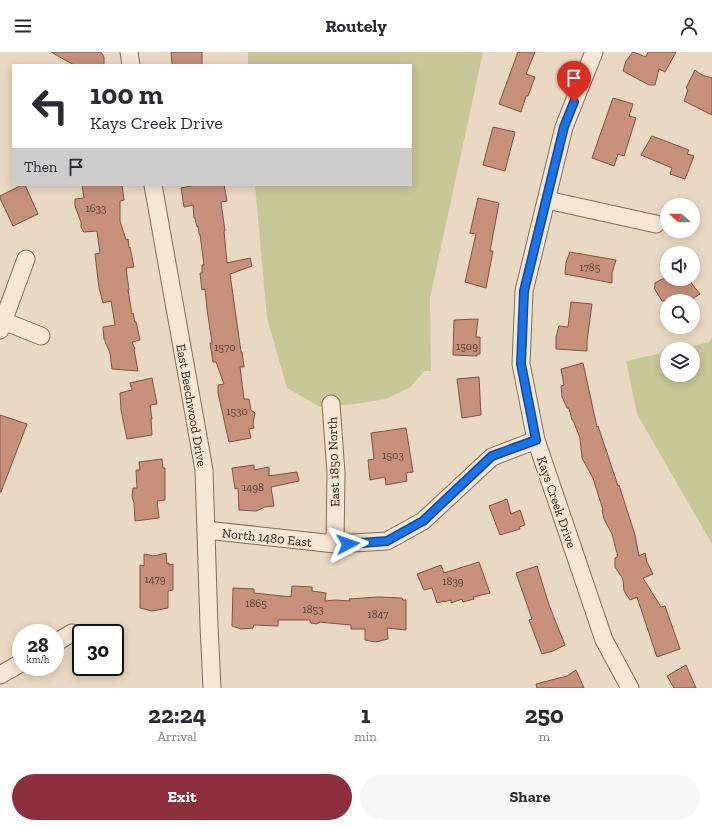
<!DOCTYPE html>
<style>
:root{--surface:#fff;--page:#f7f7f7;--text:#2b2b33;--muted:#7c7c81;--accent:#8e2f3d}
body{margin:0;font-family:"Zilla Slab",serif;background:var(--page);color:var(--text);height:100vh;display:flex;flex-direction:column;font-size:15px;white-space:nowrap}
*{box-sizing:border-box;margin:0}
p{font-size:13px;color:var(--muted)}
.icon{flex:none;width:22px;height:22px;fill:none;stroke:currentColor;stroke-width:2;stroke-linecap:round;stroke-linejoin:round}
.map{position:relative;height:636px;overflow:hidden}
.sheet{display:flex;flex-direction:column;background:var(--surface);flex:1}
.sheet>*{flex:none}
.hud{position:absolute;left:12px;top:12px;width:400px;height:122px;border-radius:0px;box-shadow:0 2px 10px #0003;background:#fff;color:var(--text);overflow:hidden}
.needle{width:26px;rotate:291deg}
.controls{position:absolute;left:660px;top:146px;display:grid;gap:8px}
.controls a{display:grid;place-items:center;width:40px;height:40px;border-radius:50%;background:var(--surface);box-shadow:0 2px 10px #0003;font-size:20px}
.speed{position:absolute;left:12px;top:572px;display:flex;gap:8px;font-size:20px;font-weight:700;text-align:center}
.speed>*{display:grid;place-content:center;width:52px;height:52px;border-radius:50%;background:var(--surface);box-shadow:0 2px 10px #0003;line-height:1}
.speed small{font-size:10px;font-weight:400}
.speed .limit{border:2px solid #111;border-radius:6px;background:#fff;color:#111}
.pin{position:absolute;display:grid;place-items:center;width:34px;height:34px;color:#fff;margin:-41px -17px;border-radius:50% 50% 50% 0;rotate:-45deg;box-shadow:0 0 4px #0007}
.pin .icon{rotate:45deg}
.me{position:absolute;width:44px;margin:-22px;rotate:86deg;stroke-linejoin:round;filter:drop-shadow(0 0 3px #0008)}
.turn{display:flex;align-items:center;gap:14px;height:84px;padding:0 12px;font-size:18px}
.turn .icon{width:52px;height:52px;stroke-width:2.5}
.turn b{display:block;font-size:28px;line-height:34px}
.then{display:flex;align-items:center;height:38px;padding:0 12px;background:#0003;gap:8px;font-size:15px}
.eta{display:flex;justify-content:space-evenly;align-items:center;height:68px;text-align:center}
.eta b{font-size:24px;font-weight:700;line-height:28px}
.cta{display:flex;gap:8px;margin-top:auto;padding:8px 12px}
.cta a{flex:1;height:46px;border-radius:24px;background:var(--accent);color:#fff;font-size:16px;font-weight:700;line-height:46px;text-align:center}
.cta a+a{background:var(--page);color:var(--text)}
header{display:flex;justify-content:space-between;align-items:center;height:52px;padding:0 12px;background:var(--surface);font-size:18px;font-weight:700}
.map>svg:first-child{display:block}
.green{fill:#c8c697}
.building{fill:#c6907b;stroke:#805242}
.lines{fill:none;stroke-linecap:round;stroke-linejoin:round}
.minor-casing{stroke:#836b5b;stroke-width:19}
.minor{stroke:#f6e7d5;stroke-width:17}
.route-casing{stroke:#114b97;stroke-width:10}
.route{stroke:#1a73e8;stroke-width:7}
.labels{text-anchor:middle;stroke-width:3;stroke-linejoin:round;paint-order:stroke}
.number-label{font-size:11px;fill:#584035}
.street-label{font-size:13px;fill:#34251e;stroke:#f2e4d1}
</style>
<header><svg class="icon" aria-label="menu" viewBox="0 0 24 24"><path d="M4 6h16M4 12h16M4 18h16"/></svg>Routely<svg class="icon" aria-label="person" viewBox="0 0 24 24"><circle cx="12" cy="8" r="4"/><path d="M4 21q1-7 8-7t8 7"/></svg></header>
<div class="map">
<svg width="712" height="636" viewBox="0 0 712 636">
<rect width="100%" height="100%" fill="#ead9c2"/>
<path class="green" d="M 248,0 L 483,0 L 430,246 L 431,319 L 424,319 L 411,335 L 386,347 L 355,352 L 320,355 L 287,336 L 267,266 L 255,133 L 411,133 L 411,13 L 248,13 Z
M 712,285 L 712,492 L 637,362 L 626,309 L 667,300 L 667,323 L 693,323 L 693,297 L 681,297 L 709,290 Z"/>
<path class="building" d="M 51,0 L 101,0 L 104,5 L 104,13 L 74,13 Z
M 171,0 L 202,0 L 202,13 L 172,13 Z
M 518,0 L 535,0 L 526,22 L 535,25 L 528,44 L 526,44 L 521,60 L 499,52 Z
M 633,0 L 646,5 L 648,0 L 676,0 L 665,20 L 659,17 L 655,33 L 649,33 L 623,19 L 626,9 Z
M 695,18 L 702,23 L 712,26 L 712,63 L 684,49 L 688,38 L 686,36 Z
M 613,46 L 633,52 L 629,64 L 636,66 L 624,104 L 618,102 L 614,114 L 592,106 Z
M 493,75 L 515,80 L 505,119 L 483,113 Z
M 652,84 L 689,98 L 687,102 L 694,104 L 685,127 L 670,122 L 672,116 L 641,103 Z
M 22,133 L 25,133 L 38,162 L 13,174 L 0,146 L 0,144 Z
M 82,133 L 122,133 L 124,148 L 120,149 L 120,169 L 126,188 L 128,187 L 129,196 L 130,195 L 134,215 L 126,216 L 129,238 L 128,238 L 132,262 L 133,261 L 135,270 L 136,270 L 140,288 L 132,290 L 135,297 L 134,297 L 138,319 L 112,317 L 110,301 L 104,287 L 103,275 L 115,273 L 111,249 L 103,251 L 99,236 L 95,202 L 100,201 L 97,179 L 84,180 L 81,175 L 81,170 L 75,154 L 75,147 L 84,146 Z
M 196,133 L 224,133 L 227,149 L 221,150 L 225,179 L 224,179 L 227,211 L 250,206 L 252,214 L 230,222 L 241,300 L 242,300 L 244,315 L 240,315 L 244,347 L 249,347 L 251,358 L 255,361 L 253,372 L 254,376 L 249,377 L 251,386 L 229,390 L 218,341 L 218,333 L 224,332 L 216,310 L 213,310 L 210,291 L 212,291 L 207,257 L 205,237 L 202,238 L 200,221 L 202,221 L 202,213 L 204,213 L 200,182 L 199,182 L 198,174 L 197,175 L 195,166 L 194,166 L 193,153 L 184,155 L 181,136 Z
M 478,146 L 499,151 L 490,199 L 493,199 L 486,236 L 465,230 L 476,182 L 470,181 Z
M 570,200 L 616,208 L 612,221 L 612,231 L 565,222 L 566,210 Z
M 662,227 L 690,227 L 692,232 L 700,242 L 689,249 L 662,249 L 654,236 L 655,235 L 655,231 Z
M 571,250 L 592,252 L 587,289 L 587,299 L 556,297 L 556,285 L 559,274 L 568,275 Z
M 478,267 L 476,285 L 480,285 L 480,302 L 477,302 L 477,304 L 453,303 L 454,268 Z
M 583,311 L 597,375 L 598,374 L 618,434 L 619,433 L 635,483 L 639,504 L 645,501 L 647,510 L 653,522 L 643,526 L 661,555 L 665,554 L 680,597 L 657,605 L 637,545 L 630,548 L 624,539 L 623,527 L 615,515 L 615,506 L 618,505 L 612,482 L 604,467 L 602,458 L 603,458 L 593,426 L 582,406 L 580,386 L 573,368 L 572,368 L 569,356 L 567,356 L 562,345 L 561,334 L 564,333 L 561,317 Z
M 479,325 L 481,363 L 462,366 L 457,327 Z
M 152,326 L 157,352 L 150,353 L 152,367 L 151,367 L 152,383 L 127,387 L 121,358 L 120,341 L 132,338 L 130,331 Z
M 0,363 L 27,372 L 1,440 L 0,440 Z
M 406,376 L 413,420 L 406,421 L 407,429 L 386,433 L 385,425 L 370,428 L 368,408 L 374,407 L 371,381 Z
M 162,407 L 163,416 L 165,416 L 165,448 L 157,449 L 159,466 L 135,469 L 134,451 L 132,445 L 133,436 L 137,436 L 136,418 L 140,418 L 139,410 Z
M 254,413 L 254,418 L 269,415 L 269,424 L 297,420 L 299,429 L 271,435 L 274,454 L 264,455 L 263,456 L 256,459 L 239,458 L 238,436 L 235,437 L 232,416 Z
M 507,447 L 511,462 L 520,458 L 525,473 L 519,475 L 520,477 L 500,483 L 489,454 Z
M 166,501 L 167,512 L 169,511 L 169,513 L 173,512 L 173,538 L 168,539 L 168,556 L 152,559 L 140,556 L 140,513 L 144,514 L 144,502 L 154,504 Z
M 479,510 L 490,541 L 473,545 L 474,547 L 463,550 L 462,547 L 451,551 L 451,548 L 444,550 L 444,549 L 437,551 L 432,536 L 424,538 L 417,522 L 441,513 L 444,521 Z
M 537,514 L 549,553 L 565,593 L 553,599 L 542,602 L 529,568 L 532,567 L 516,521 Z
M 292,534 L 312,535 L 312,539 L 326,541 L 325,549 L 335,548 L 350,549 L 349,547 L 378,545 L 402,546 L 403,548 L 406,548 L 406,578 L 387,576 L 388,587 L 376,590 L 365,588 L 365,577 L 351,577 L 351,573 L 319,570 L 317,572 L 311,571 L 310,568 L 278,568 L 278,574 L 254,573 L 253,576 L 241,577 L 232,574 L 233,536 L 254,537 L 254,541 L 291,545 Z
M 686,613 L 696,636 L 674,636 L 667,624 Z
M 576,618 L 584,636 L 537,636 L 536,632 L 567,624 Z"/>
<g class="lines">
<g class="minor-casing">
<path id="minor" d="M 129,0 L 131,13
M 594,0 L 564,75 L 524,239 L 521,312 L 536,388 L 604,588 L 630,636
M 153,133 L 204,418 L 209,574 L 212,636
M 547,148 L 656,172
M 3,269 L 41,284
M 0,278 L 26,207
M 331,352 L 336,421 L 335,492
M 206,478 L 335,492 L 387,489 L 423,469 L 492,405 L 536,388
M 55,591 L 72,581
M 0,623 L 21,611"/>
</g>
<use href="#minor" class="minor"/>
</g>
<g class="lines">
<g class="route-casing">
<path id="route" d="M 348,492 L 387,489 L 423,469 L 492,404 L 536,388 L 521,312 L 524,239 L 564,75 L 574,50"/>
</g>
<use href="#route" class="route"/>
</g>
<g class="labels">
<g class="number-label">
<text x="96" y="160">1633</text>
<text x="590" y="219">1785</text>
<text x="467" y="298">1509</text>
<text x="225" y="299">1570</text>
<text x="237" y="363">1530</text>
<text x="393" y="407">1503</text>
<text x="253" y="439">1498</text>
<text x="155" y="531">1479</text>
<text x="453" y="533">1839</text>
<text x="256" y="555">1865</text>
<text x="313" y="561">1853</text>
<text x="378" y="566">1847</text>
</g>
<g class="street-label">
<text transform="translate(192 353) rotate(80)" y="5">East Beechwood Drive</text>
<text transform="translate(333 410) rotate(-92)" y="5">East 1850 North</text>
<text transform="translate(557 450) rotate(71)" y="5">Kays Creek Drive</text>
<text transform="translate(267 485) rotate(6)" y="5">North 1480 East</text>
</g>
</g>
</svg>
<div class="controls">
<a><svg class="needle" viewBox="-14 -14 28 28"><path d="M0-13l5 13h-10z" fill="#e53935"/><path d="M0 13l5-13h-10z" fill="#7c7c81"/></svg></a>
<a><svg class="icon" aria-label="sound" viewBox="0 0 24 24"><path d="M4 9h4l5-4v14l-5-4H4zM17 9q2 3 0 6"/></svg></a>
<a><svg class="icon" aria-label="search" viewBox="0 0 24 24"><circle cx="10" cy="10" r="6"/><path d="M15 15l6 6"/></svg></a>
<a><svg class="icon" aria-label="layers" viewBox="0 0 24 24"><path d="M12 4l9 5-9 5-9-5zM3 14l9 5 9-5"/></svg></a>
</div>
<div class="speed"><div>28<small>km/h</small></div><div class="limit">30</div></div>
<div class="pin" style="left:574px;top:50px;background:#d93025"><svg class="icon" aria-label="arrive" viewBox="0 0 24 24"><path d="M6 21V4h12l-3 4 3 4H6"/></svg></div>
<svg class="me" style="left:348px;top:492px" viewBox="-20 -20 40 40"><path d="M0-17L14 15 0 8-14 15z" fill="#1a73e8" stroke="#fff" stroke-width="4"/></svg>
<div class="hud">
<div class="turn"><svg class="icon" aria-label="left" viewBox="0 0 24 24"><path d="M17 20v-9H6M10 6l-5 5 5 5"/></svg><div><b>100 m</b>Kays Creek Drive</div></div>
<div class="then">Then<svg class="icon" aria-label="arrive" viewBox="0 0 24 24"><path d="M6 21V4h12l-3 4 3 4H6"/></svg></div>
</div>
</div>
<section class="sheet">
<div class="eta">
<div><b>22:24</b><p>Arrival</p></div>
<div><b>1</b><p>min</p></div>
<div><b>250</b><p>m</p></div>
</div>
<div class="cta"><a>Exit</a><a>Share</a></div>
</section>
